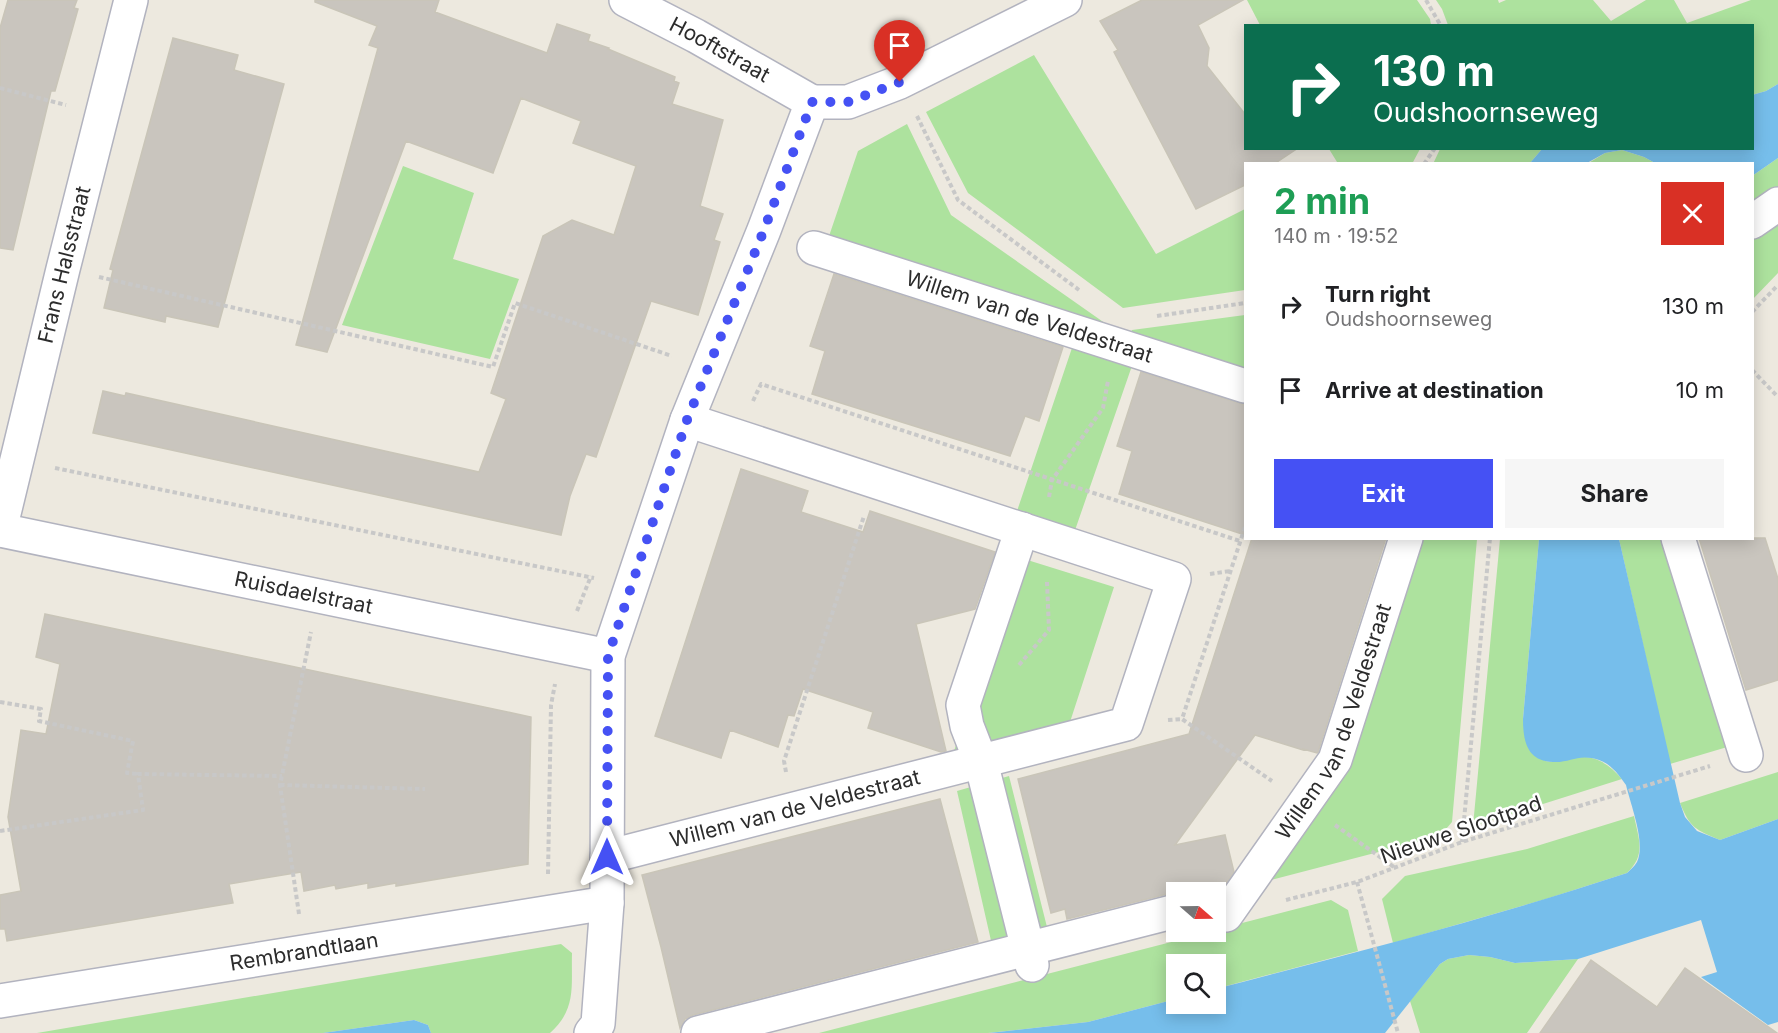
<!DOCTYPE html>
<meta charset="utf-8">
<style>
:root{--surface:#fff;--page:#f6f6f6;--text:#202124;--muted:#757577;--accent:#4551f4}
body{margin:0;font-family:Inter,sans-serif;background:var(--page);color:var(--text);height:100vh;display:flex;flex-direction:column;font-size:22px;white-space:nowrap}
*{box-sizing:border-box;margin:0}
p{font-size:20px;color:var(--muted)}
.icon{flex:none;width:33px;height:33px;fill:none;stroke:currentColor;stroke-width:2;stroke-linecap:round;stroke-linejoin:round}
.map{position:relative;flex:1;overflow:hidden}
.side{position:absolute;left:1244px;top:162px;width:510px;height:378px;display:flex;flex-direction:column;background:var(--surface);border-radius:0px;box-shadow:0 3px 15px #0003}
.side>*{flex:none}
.guide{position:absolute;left:1244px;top:24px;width:510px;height:126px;border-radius:0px;box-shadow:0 3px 15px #0003;background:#0b6e4f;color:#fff;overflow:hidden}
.needle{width:39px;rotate:110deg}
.controls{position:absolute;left:1166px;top:882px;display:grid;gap:12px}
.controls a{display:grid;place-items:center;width:60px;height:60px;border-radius:0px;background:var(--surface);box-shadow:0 3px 15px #0003;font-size:30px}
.pin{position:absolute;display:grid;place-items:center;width:51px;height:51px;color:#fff;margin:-62px -26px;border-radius:50% 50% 50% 0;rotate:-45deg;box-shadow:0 0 6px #0007}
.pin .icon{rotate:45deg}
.me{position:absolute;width:66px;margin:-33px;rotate:0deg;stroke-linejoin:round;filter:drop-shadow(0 0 4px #0008)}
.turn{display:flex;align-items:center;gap:21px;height:126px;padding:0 30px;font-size:27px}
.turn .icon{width:78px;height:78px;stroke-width:2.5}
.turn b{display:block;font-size:42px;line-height:51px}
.round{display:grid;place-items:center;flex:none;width:63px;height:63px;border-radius:0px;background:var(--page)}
.head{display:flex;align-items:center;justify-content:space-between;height:102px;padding:0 30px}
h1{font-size:36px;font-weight:700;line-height:45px;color:#1e9e55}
.cta{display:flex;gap:12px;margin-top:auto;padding:12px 30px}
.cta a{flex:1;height:69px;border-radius:0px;background:var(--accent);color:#fff;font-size:24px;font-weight:700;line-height:69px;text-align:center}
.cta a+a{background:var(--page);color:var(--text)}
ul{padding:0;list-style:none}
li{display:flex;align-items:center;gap:18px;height:84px;padding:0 30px}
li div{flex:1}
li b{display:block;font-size:22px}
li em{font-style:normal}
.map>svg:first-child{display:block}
.green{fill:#ade29e}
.water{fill:#76beeb}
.building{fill:#c9c5be;stroke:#c9c5b8;stroke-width:1.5}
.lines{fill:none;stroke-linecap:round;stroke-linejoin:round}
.minor-casing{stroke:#b2b3bf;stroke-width:36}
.path{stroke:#c8c8c8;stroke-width:4;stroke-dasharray:4.5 3;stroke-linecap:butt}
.minor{stroke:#fff;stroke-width:33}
.route{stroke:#4551f4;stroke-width:10;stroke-dasharray:0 18}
.labels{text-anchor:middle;stroke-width:5;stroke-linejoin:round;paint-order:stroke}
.street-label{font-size:21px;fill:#2c2c2c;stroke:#fff}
</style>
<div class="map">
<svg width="1778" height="1033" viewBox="0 0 1778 1033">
<rect width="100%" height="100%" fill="#ede9df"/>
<path class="green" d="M 1247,0 L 1417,0 L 1430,19 L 1431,25 L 1260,25 Z
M 1436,0 L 1498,0 L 1499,3 L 1506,0 L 1593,0 L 1611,21 L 1646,0 L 1674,0 L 1687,23 L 1751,0 L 1778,0 L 1778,84 L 1766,91 L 1752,95 L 1752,26 L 1448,25 L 1442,9 Z
M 1034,55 L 1156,254 L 1245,209 L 1245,290 L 1123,308 L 968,193 L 926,112 Z
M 907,124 L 951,215 L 1109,326 L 828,239 L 858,151 Z
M 1329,149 L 1420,149 L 1412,164 L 1335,163 L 1337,162 Z
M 1440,149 L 1542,149 L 1530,163 L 1433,164 Z
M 1622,150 L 1644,157 L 1655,163 L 1587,164 L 1605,153 Z
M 1778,158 L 1778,192 L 1752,211 L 1752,176 Z
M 403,166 L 474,193 L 453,259 L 519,279 L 490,359 L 342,325 Z
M 1778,215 L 1778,273 L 1752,300 L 1752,233 Z
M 1245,315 L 1245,379 L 1127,342 L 1132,330 Z
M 1074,342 L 1134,360 L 1073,536 L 1015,517 Z
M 1414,539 L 1477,539 L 1452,822 L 1440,836 L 1259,883 L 1342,764 Z
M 1500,539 L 1539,539 L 1523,719 L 1545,761 C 1556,763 1563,760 1574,758 C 1594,754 1609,764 1622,779 L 1473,826 Z
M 1619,539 L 1668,539 L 1734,745 L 1670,764 Z
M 1021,558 L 1114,587 L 1070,722 L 954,751 Z
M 1778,772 L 1778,819 L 1720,840 C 1696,830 1690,828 1680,803 Z
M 1009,776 L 1048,931 L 992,945 L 957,791 Z
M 1634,816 C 1639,840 1646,855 1627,873 L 1546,899 L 1393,943 L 1382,899 L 1405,876 L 1527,849 Z
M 1331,900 L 1348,910 L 1358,951 L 1215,989 L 1215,964 L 1176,964 L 1176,999 L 1088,1022 L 988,1033 L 819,1033 L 1210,932 L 1215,932 L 1215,930 Z
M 561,944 L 572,953 C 571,986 577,1009 550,1033 L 431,1033 L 428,1025 L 414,1020 L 323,1033 L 37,1033 Z
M 1469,955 L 1490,957 L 1515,963 L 1578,959 L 1527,1033 L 1420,1033 L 1410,1001 L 1440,964 L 1448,959 Z"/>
<path class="water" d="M 1778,84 L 1778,158 L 1752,176 L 1752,164 L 1655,163 L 1644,157 L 1622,150 L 1605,153 L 1587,163 L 1530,163 L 1542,149 L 1752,148 L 1752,95 L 1766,91 Z
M 1539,539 L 1619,539 L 1680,803 L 1685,817 L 1697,831 L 1720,840 L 1778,819 L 1778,1022 L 1768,1025 L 1701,977 L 1717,972 L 1701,920 L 1578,959 L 1515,963 L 1490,957 L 1469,955 L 1448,959 L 1440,964 L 1385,1033 L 989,1033 L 1088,1022 L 1176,999 L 1176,1004 L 1215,1004 L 1215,989 C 1353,953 1491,918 1627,873 C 1630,870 1634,867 1637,862 C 1646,843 1631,806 1626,785 C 1619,775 1611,764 1599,760 C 1578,753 1571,763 1553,762 C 1527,761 1523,741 1523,719 Z
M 414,1020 L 428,1025 L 431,1033 L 323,1033 Z"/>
<path class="building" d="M 8,0 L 77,0 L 74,8 L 78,9 L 55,91 L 51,91 L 13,250 L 0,248 L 0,28 Z
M 315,0 L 439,0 L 435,12 L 547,53 L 557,24 L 590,35 L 588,41 L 609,48 L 608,49 L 675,77 L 674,81 L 679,83 L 672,104 L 723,120 L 700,206 L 723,214 L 714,240 L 720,242 L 698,315 L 651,301 L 596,457 L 586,454 L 570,496 L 561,535 L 93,433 L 103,391 L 125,396 L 126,393 L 479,472 L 506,399 L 491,393 L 543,236 L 572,220 L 614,235 L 636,166 L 573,143 L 581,121 L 521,98 L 493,173 L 406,141 L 327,352 L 296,345 L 378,48 L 369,45 L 377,26 L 315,2 Z
M 1142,0 L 1243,0 L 1198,25 L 1209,48 L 1207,66 L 1245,114 L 1245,148 L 1298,148 L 1274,164 L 1245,164 L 1245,185 L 1196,209 L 1114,52 L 1118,50 L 1100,21 Z
M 173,38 L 238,55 L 234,70 L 284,84 L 218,327 L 166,316 L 165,322 L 104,308 L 113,270 L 110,269 Z
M 834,274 L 1063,347 L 1039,421 L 1025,416 L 1010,456 L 812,394 L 825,351 L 810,346 Z
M 1141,372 L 1245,405 L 1245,535 L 1119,494 L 1132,451 L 1117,446 Z
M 741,469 L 808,491 L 801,512 L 863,532 L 870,511 L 995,552 L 975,609 L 916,624 L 946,751 L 941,752 L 868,728 L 873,712 L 803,689 L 794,716 L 788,715 L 778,747 L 730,730 L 721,758 L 655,736 Z
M 1252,538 L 1386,538 L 1318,752 L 1317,753 L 1303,749 L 1303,750 L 1255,735 L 1175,845 L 1225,835 L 1234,872 L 1222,889 L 1207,892 L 1171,893 L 1067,919 L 1065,909 L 1051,913 L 1018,779 L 1189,734 Z
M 1699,538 L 1765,538 L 1778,579 L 1778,680 L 1746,690 Z
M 45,614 L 531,717 L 528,864 L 396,886 L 396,883 L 368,888 L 368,883 L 336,889 L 335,885 L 304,891 L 301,872 L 229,884 L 233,903 L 7,941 L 5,929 L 0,929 L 0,895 L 21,891 L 8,817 L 21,730 L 46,734 L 60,664 L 36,657 Z
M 940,799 L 978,942 L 693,1015 L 685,1019 L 680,1028 L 661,947 L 642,875 Z
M 1591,960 L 1657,1007 L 1685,968 L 1777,1033 L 1540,1033 Z"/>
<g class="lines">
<g class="minor-casing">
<g id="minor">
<path id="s1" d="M 626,0 L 696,36 L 812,102"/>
<path d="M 812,102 L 848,102 L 900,82 L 1065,0"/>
<path d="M 1752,222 L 1778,204"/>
<path id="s2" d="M 814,248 L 1245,386"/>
<path d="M 1022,529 L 963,705 L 967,726 L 981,762 L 1032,965"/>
<path id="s3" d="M 0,530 L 608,656"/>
<path id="s4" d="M 0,530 L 63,269 L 131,0"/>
<path d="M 1678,538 L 1746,755"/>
<path id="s5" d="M 607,857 L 1126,724 L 1174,579 L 687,420"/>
<path id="s6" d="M 1226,915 L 1335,760 L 1406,538"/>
<path id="s7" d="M 0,1001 L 607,903"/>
<path d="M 591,1033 L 598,1024 L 607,903 L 608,656 L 687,420 L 764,230 L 812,102"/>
<path d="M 698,1033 L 1176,911"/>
</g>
</g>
<path class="path" d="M 1426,0 L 1441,26
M 0,88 L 66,105
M 917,116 L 958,200 L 1079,290
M 1424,164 L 1435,148
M 99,277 L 493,367 L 515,303 L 672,356
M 1752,312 L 1778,285
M 1157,316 L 1245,303
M 1752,370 L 1778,397
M 753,401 L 761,384 L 1240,541
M 55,468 L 594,578
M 1049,497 L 1052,480 L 1103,408 L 1108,381
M 1245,527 L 1182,719 L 1272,781
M 1210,574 L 1230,571
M 577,611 L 591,576
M 1019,665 L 1049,630 L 1047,582
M 0,702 L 41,709 L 39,721 L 133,741 L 127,773 L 138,774
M 1168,720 L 1182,719
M 786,772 L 784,761 L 864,516
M 280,785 L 425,789
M 1335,825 L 1394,867
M 0,831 L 143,810 L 138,774 L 282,776
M 1462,842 L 1490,538
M 548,874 L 551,705 L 555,684
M 1357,882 L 1398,1033
M 1286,900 L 1357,882 L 1462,842 L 1710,766
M 299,914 L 280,785 L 311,632"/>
<use href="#minor" class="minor"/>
</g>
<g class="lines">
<path class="route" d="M 607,857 L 608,656 L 687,420 L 764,230 L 812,102 L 848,102 L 900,82"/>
</g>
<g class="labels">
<g class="street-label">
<text dy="7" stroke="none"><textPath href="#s1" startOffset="106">Hooftstraat</textPath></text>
<text dy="7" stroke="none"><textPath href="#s4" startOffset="273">Frans Halsstraat</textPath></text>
<text dy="7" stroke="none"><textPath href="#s2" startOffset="226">Willem van de Veldestraat</textPath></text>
<text dy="7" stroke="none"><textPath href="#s3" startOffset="310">Ruisdaelstraat</textPath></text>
<text dy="7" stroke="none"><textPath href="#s6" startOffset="224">Willem van de Veldestraat</textPath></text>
<text dy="7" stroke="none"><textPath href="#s5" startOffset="194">Willem van de Veldestraat</textPath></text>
<text transform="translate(1461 830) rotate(-19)" y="7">Nieuwe Slootpad</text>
<text dy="7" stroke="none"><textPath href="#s7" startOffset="308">Rembrandtlaan</textPath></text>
</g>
</g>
</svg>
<div class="controls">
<a><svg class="needle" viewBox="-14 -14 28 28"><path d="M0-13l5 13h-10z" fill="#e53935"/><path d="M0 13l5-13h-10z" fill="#757577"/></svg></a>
<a><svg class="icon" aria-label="search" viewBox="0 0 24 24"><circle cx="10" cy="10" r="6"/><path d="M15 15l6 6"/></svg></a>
</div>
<div class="pin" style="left:900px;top:82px;background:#d93025"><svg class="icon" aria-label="arrive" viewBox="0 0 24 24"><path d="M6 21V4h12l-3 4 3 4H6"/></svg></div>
<svg class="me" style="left:607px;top:857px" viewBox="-20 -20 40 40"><path d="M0-17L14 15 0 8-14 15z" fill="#4551f4" stroke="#fff" stroke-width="4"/></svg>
<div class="guide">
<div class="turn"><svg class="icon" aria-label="right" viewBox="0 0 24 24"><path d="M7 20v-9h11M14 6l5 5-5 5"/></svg><div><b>130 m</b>Oudshoornseweg</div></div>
</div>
<section class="side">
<div class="head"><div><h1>2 min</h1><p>140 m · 19:52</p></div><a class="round" style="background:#d93025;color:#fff"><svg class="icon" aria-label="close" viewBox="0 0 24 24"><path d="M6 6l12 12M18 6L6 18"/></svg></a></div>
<ul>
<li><svg class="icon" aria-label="right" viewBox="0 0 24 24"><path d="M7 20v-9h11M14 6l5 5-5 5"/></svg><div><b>Turn right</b><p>Oudshoornseweg</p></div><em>130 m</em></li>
<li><svg class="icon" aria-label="arrive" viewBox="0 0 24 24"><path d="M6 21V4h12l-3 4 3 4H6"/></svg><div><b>Arrive at destination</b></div><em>10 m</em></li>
</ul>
<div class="cta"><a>Exit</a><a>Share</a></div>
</section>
</div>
